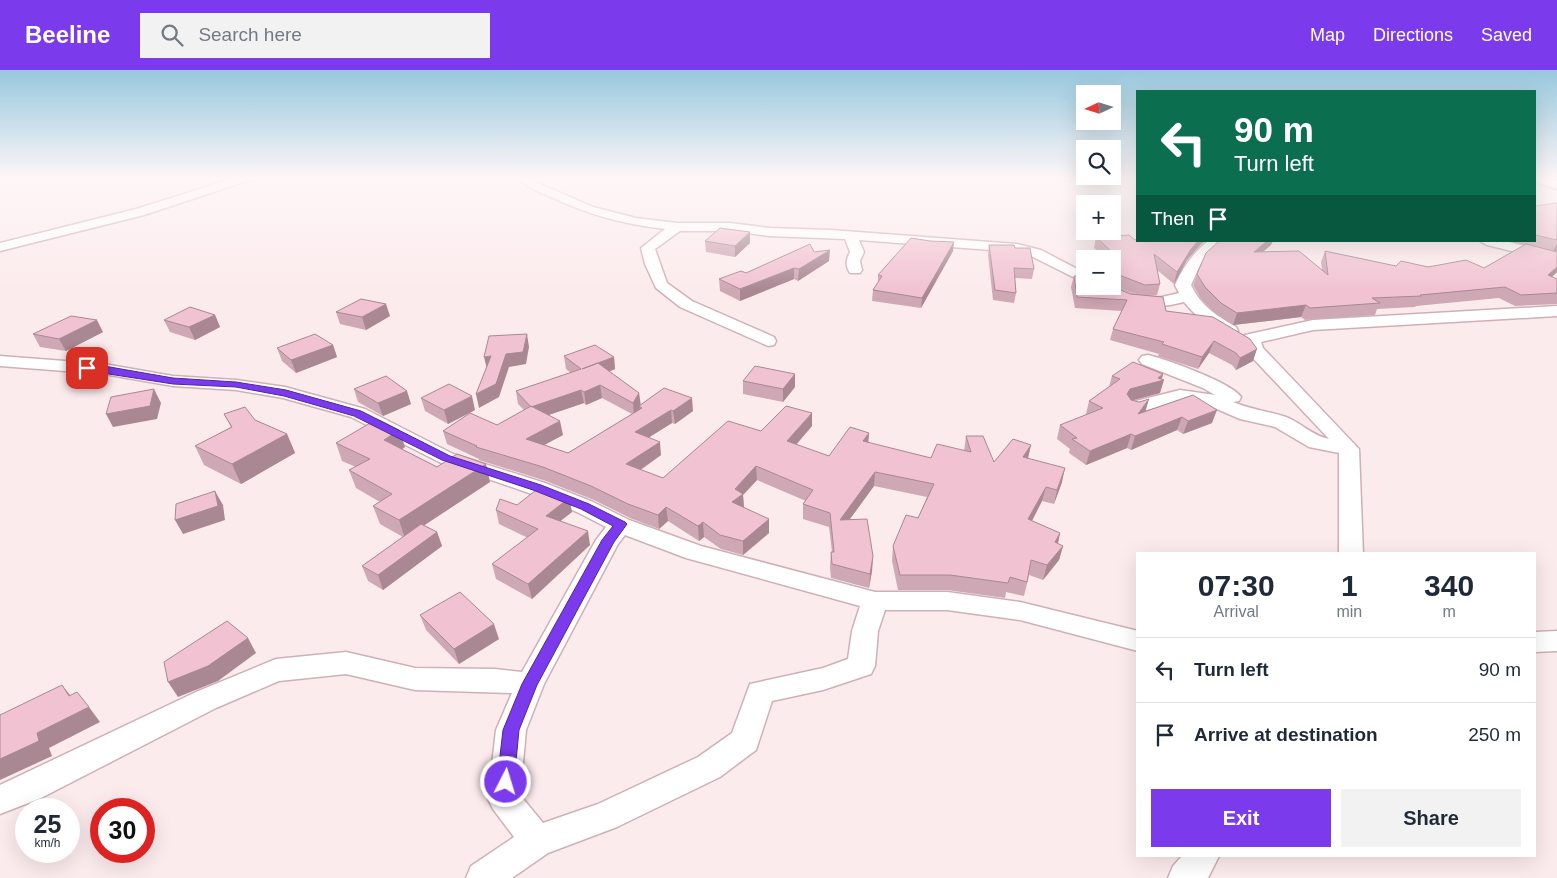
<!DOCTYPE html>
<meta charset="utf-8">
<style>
:root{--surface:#fff;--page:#f2f2f3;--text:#1f2937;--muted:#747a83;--line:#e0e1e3;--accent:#7c3aed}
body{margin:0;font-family:Helvetica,sans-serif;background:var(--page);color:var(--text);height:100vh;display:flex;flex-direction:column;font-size:19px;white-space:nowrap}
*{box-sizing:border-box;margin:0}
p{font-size:16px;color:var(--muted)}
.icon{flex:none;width:28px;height:28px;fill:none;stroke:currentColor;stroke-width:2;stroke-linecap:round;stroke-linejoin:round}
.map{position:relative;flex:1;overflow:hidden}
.panel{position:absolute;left:1136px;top:482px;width:400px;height:305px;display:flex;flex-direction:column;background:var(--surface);border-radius:0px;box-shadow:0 5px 20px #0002}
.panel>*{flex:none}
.guide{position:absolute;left:1136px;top:20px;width:400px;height:152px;border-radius:0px;box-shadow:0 5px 20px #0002;background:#0b6e4f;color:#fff;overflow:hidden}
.needle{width:32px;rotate:266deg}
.controls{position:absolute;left:1076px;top:15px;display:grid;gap:10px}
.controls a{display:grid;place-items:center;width:45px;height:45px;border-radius:0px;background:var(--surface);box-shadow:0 5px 20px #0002;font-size:25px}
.speed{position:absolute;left:15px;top:728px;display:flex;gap:10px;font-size:25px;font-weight:700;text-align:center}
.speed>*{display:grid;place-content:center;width:65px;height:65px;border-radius:50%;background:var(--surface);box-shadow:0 5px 20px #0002;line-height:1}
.speed small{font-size:12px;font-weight:400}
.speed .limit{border:8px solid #d22;background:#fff;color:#111}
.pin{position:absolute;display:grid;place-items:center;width:42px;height:42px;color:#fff;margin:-21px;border-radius:10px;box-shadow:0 2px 8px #0006}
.me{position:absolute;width:55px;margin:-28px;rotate:5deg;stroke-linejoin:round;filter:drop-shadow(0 0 4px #0008)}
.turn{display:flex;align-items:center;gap:18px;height:105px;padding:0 15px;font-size:22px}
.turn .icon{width:65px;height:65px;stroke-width:2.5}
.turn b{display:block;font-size:35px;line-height:42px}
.then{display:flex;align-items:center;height:48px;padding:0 15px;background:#0003;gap:10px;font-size:19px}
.eta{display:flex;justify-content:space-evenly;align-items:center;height:85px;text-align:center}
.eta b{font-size:30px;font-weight:600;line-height:35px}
.button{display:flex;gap:10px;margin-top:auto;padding:10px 15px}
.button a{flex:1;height:58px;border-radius:0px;background:var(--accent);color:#fff;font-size:20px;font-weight:600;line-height:58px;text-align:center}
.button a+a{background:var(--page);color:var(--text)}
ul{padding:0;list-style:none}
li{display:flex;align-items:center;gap:15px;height:65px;padding:0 15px;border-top:1px solid var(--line)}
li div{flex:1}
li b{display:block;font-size:19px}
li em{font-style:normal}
header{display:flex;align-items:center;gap:30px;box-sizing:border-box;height:70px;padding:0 25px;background:var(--accent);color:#fff}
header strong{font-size:24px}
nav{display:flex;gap:28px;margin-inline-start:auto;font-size:18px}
.search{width:350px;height:45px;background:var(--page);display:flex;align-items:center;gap:12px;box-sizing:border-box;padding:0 18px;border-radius:0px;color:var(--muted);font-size:19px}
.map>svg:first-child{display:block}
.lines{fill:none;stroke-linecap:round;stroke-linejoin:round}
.minor-casing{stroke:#cfb0b9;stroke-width:3}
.minor{fill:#fff;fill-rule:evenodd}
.wall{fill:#cfa8b5;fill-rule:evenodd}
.shaded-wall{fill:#a98893}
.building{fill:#f1c3d2;stroke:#a98893}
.route{fill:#7c3aed;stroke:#51269a}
</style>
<header>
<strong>Beeline</strong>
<div class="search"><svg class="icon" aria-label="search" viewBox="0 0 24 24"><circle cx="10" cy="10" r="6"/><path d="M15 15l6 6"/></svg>Search here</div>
<nav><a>Map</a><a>Directions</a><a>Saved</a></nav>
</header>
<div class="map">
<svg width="1557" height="808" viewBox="0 0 1557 808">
<rect width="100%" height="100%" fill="#fcebed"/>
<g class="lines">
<g class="minor-casing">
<path id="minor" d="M 238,107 L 255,107 L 253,109 L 144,145 L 0,181 L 0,173 L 136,139 Z
M 518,107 L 531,107 L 538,113 L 593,137 L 636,148 L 677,153 L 730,153 L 769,158 L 831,160 L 1017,174 L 1041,180 L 1085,203 L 1085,213 L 1031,186 L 1017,182 L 859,170 L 864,182 L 860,191 L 862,200 L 860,203 L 850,203 C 845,195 846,190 850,182 L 845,169 L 769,166 L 730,161 L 680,161 L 655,179 L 667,213 L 692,231 L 774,267 L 776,271 L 774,275 L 768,276 L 680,237 L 656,218 L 645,194 L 641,178 L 665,159 C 623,154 589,145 551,127 C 539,122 526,117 518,107 Z
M 1535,107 L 1543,107 L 1557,111 L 1557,119 L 1535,112 Z
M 1208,171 L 1224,171 L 1201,193 L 1191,215 C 1200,235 1217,246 1236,257 L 1238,261 L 1236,265 C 1218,269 1195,245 1184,232 C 1151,241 1124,235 1094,219 L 1092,216 L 1111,216 L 1142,228 L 1162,227 L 1179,223 L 1175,215 C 1183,197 1193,183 1208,171 Z
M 1480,171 L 1505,171 L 1553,183 L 1557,182 L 1557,190 L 1553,191 L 1487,175 Z
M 1557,236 L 1557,246 L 1313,260 L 1261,272 L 1263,278 L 1359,379 L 1363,484 L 1339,484 L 1339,383 L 1309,377 L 1275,357 L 1240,349 L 1203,333 L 1180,332 L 1135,343 L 1128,341 L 1125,337 L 1128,333 L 1180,320 L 1215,325 L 1203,318 L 1142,294 L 1139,290 L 1142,286 L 1148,285 C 1166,289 1232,313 1241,327 L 1239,331 L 1233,332 C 1252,340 1268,341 1286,347 C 1301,353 1313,366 1329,369 L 1249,284 L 1243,269 L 1245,265 L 1313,250 Z
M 0,286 L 104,294 L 173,306 L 236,310 L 285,317 L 365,339 L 453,384 L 545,413 L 593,432 L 629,450 L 701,476 L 875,522 L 947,522 L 1020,532 L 1138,561 L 1138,581 L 1020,550 L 947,540 L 885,540 L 878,561 L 875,596 L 871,604 L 823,620 L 772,631 L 756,680 L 720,707 L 617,757 L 548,783 L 512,808 L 466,808 L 471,796 L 514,767 L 493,739 L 488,729 L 496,660 L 512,623 L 415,620 L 346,604 L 279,611 L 216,638 L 41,728 L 0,744 L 0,715 L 196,622 L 276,589 L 346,582 L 415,598 L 495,599 L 522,602 L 596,470 L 606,457 L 577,442 L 529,423 L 439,392 L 351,347 L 283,328 L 236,320 L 173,316 L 104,304 L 0,296 ZM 625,465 L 686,488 L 860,536 L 852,561 L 848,589 L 823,598 L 750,614 L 732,663 L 698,687 L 598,734 L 543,753 L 520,725 L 526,660 L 544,614 L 618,474 Z
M 1557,561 L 1557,581 L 1535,582 L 1535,562 Z
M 1182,786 L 1219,786 L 1208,808 L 1168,808 L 1173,796 Z"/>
</g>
<use href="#minor" class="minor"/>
</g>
<path class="wall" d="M 1557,133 L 1557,181 L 1554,181 L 1557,182 L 1557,202 L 1552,207 L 1557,209 L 1557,234 L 1515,236 L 1499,228 L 1416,236 L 1415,237 L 1377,239 L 1375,245 L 1305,250 L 1301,247 L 1233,255 L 1217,245 L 1201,229 L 1193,215 L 1197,204 L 1271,175 L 1263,182 L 1322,200 L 1321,192 L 1325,181 L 1396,196 L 1484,198 L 1525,175 L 1510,171 L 1535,171 L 1535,136 Z
M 750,162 L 750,173 L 735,187 L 706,182 L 705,171 Z
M 1096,167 L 1138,171 L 1205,171 L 1201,174 L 1187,190 L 1174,214 L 1157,200 L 1160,214 L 1157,225 L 1150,226 L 1166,241 L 1253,291 L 1236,300 L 1232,295 L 1209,283 L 1198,299 L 1158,286 L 1159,284 L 1110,270 L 1113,259 L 1122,241 L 1075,238 L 1071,217 L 1074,206 L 1130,224 L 1139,225 L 1112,215 L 1112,189 L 1085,189 L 1085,201 L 1077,196 L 1079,185 L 1101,184 L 1094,178 Z
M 989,175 L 1015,178 L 1034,199 L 1032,209 L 1015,208 L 1016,223 L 1014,233 L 993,230 L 988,185 Z
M 953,181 L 921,238 L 872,231 L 873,220 L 878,213 L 878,205 Z
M 814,182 L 829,191 L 798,211 L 794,209 L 740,231 L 720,221 L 719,209 L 746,203 Z
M 336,242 L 390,246 L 366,260 L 340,254 Z
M 215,245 L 220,257 L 195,270 L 170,262 L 164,250 Z
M 103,262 L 66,281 L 40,277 L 33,264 Z
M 333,275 L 337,287 L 296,303 L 282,291 L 277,278 Z
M 564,286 L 614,287 L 615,299 L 609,302 L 639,323 L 640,336 L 693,341 L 675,354 L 672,353 L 649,367 L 661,385 L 641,400 L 663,408 L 761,361 L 812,356 L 796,375 L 829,386 L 869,363 L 868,373 L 931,388 L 964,381 L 966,366 L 994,392 L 1031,375 L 1028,388 L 1062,412 L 1054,434 L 1042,431 L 1032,451 L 1060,463 L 1058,474 L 1063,476 L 1059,490 L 1043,510 L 1029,505 L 1024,526 L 1006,522 L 1005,528 L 947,520 L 898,520 L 892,491 L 893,476 L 918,448 L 927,427 L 874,416 L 850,449 L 873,486 L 872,501 L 869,518 L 831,508 L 830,497 L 831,482 L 832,482 L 829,457 L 803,449 L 803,434 L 806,431 L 757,410 L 743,425 L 744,437 L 769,463 L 743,485 L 721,479 L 704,467 L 699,471 L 668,451 L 659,459 L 630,448 L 594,430 L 546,411 L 479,390 L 479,389 L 447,374 L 443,361 L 497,355 L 524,340 L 518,334 L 516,321 L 571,303 L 566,299 ZM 602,328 L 632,344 L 568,383 L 544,375 L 563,365 L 548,345 L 584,333 L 586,335 Z
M 795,304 L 795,317 L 783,332 L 743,324 L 743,311 Z
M 1163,304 L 1162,309 L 1160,323 L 1134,330 L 1145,341 L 1193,325 L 1212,353 L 1183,364 L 1177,360 L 1131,380 L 1127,378 L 1086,395 L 1069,383 L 1070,379 L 1057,369 L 1060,355 L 1087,345 L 1086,344 L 1089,331 L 1109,317 L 1112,306 Z
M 354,319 L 411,334 L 383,346 L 358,332 Z
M 421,328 L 475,340 L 448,354 L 425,341 Z
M 224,344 L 255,350 L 287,364 L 295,383 L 241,414 L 204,395 L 195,376 L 231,357 Z
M 399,360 L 405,377 L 402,379 L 437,397 L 490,412 L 424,455 L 437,462 L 442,476 L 383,520 L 368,511 L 362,496 L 403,467 L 380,454 L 373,436 L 380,432 L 356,418 L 349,400 L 356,397 L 342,391 L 336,373 Z
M 569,428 L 572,442 L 560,451 L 590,475 L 532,529 L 496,509 L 492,494 L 528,468 L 499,454 L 496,440 L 517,435 Z
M 420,545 L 499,569 L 459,594 L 426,560 Z"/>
<path class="shaded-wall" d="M 750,162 L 750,173 L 735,187 L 735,176 Z
M 1198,171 L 1205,171 L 1201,174 L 1187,190 L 1174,214 L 1177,202 L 1191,179 Z
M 1267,171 L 1273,171 L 1271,175 L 1250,192 L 1254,182 Z
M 954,172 L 953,181 L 921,238 L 922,228 Z
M 1557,174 L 1557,181 L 1553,181 Z
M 830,180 L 829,191 L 798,211 L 799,199 Z
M 1557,197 L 1557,202 L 1541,216 L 1548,205 Z
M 794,198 L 794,209 L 740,231 L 740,219 Z
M 386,234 L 390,246 L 366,260 L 362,247 Z
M 1306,235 L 1301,247 L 1233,255 L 1237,243 Z
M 215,245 L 220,257 L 195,270 L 189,257 Z
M 97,250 L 103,262 L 66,281 L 59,269 Z
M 527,264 L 529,277 L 526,294 L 509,297 L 499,327 L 479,338 L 476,324 L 506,284 Z
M 1214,271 L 1209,283 L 1198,299 L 1202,287 Z
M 333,275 L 337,287 L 296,303 L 291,290 Z
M 1257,279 L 1253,291 L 1236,300 L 1240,288 Z
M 491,286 L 487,299 L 484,287 Z
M 614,287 L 615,299 L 584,311 L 582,299 Z
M 795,304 L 795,317 L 783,332 L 783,319 Z
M 1163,304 L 1161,311 L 1164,310 L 1160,323 L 1126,332 L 1127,324 L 1130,319 L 1158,308 Z
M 600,315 L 602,328 L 586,335 L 584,322 Z
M 154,319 L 161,333 L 157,349 L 113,357 L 106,344 Z
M 581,320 L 584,333 L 534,350 L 531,337 Z
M 407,321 L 411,334 L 383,346 L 378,333 Z
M 639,323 L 641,336 L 639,336 L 640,338 L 634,346 L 633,333 Z
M 472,326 L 475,340 L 448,354 L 444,340 Z
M 692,328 L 693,341 L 675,354 L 673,341 Z
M 1149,329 L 1145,343 L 1138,344 Z
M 671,340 L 672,353 L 637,375 L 635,362 Z
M 1217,340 L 1212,353 L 1183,364 L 1188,351 Z
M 812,343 L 812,356 L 787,385 L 787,371 Z
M 1182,347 L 1177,360 L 1131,380 L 1135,366 Z
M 560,351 L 563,365 L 529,383 L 526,369 Z
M 399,360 L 405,377 L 390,387 L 384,370 Z
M 869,363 L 868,376 L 863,371 Z
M 287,364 L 295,383 L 241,414 L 232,394 Z
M 1131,364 L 1127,378 L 1086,395 L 1090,381 Z
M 660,372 L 661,385 L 628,408 L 626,394 Z
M 1031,375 L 1028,388 L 1023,387 Z
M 486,394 L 490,412 L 405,468 L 399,450 Z
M 756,396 L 757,410 L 743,425 L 744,438 L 732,432 L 735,419 Z
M 1065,398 L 1062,412 L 1054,434 L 1057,420 Z
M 875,402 L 874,416 L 839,464 L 840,450 Z
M 1046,417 L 1042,431 L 1025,464 L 1028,449 Z
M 215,421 L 223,435 L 225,450 L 183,464 L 175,450 Z
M 569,428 L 572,442 L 549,460 L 546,446 Z
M 666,437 L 668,451 L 659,459 L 658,445 Z
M 769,449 L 769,463 L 743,485 L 743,471 Z
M 703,452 L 704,467 L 699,471 L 698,456 Z
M 588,461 L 590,475 L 532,529 L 528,514 Z
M 437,462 L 442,476 L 383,520 L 378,505 Z
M 1060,463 L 1057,477 L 1055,472 Z
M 1063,476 L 1059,490 L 1043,510 L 1047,495 Z
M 873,486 L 872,501 L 869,518 L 870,504 Z
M 494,554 L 499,569 L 459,594 L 454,579 Z
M 248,568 L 256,583 L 218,611 L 178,627 L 168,612 Z
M 62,615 L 74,630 L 89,637 L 100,652 L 49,678 L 52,686 L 0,710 L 0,689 L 37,663 L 69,626 Z"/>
<path class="building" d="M 1557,133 L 1557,170 L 1535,165 L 1535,136 Z
M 720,158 L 750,162 L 735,176 L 705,171 Z
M 1129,165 L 1135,170 L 1138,169 L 1138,171 L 1198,171 L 1191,179 L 1177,202 L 1154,184 L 1160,214 L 1145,215 L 1114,203 L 1112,203 L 1112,189 L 1085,189 L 1079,185 L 1114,184 L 1096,167 Z
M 911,168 L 930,171 L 954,172 L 922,228 L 873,220 L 882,206 L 878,205 Z
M 1219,171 L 1267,171 L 1254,182 L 1299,181 L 1328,205 L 1325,181 L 1396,196 L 1401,191 L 1428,197 L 1466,190 L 1484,198 L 1526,174 L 1557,182 L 1557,197 L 1548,205 L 1557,209 L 1557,223 L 1521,225 L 1505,217 L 1420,225 L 1421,226 L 1372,228 L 1380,233 L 1310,238 L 1306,235 L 1237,243 L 1221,233 L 1205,217 L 1197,204 L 1206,183 Z
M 810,174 L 814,182 L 830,180 L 799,199 L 794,198 L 740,219 L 719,209 L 741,201 L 746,203 Z
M 989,175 L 1014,175 L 1015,178 L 1030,178 L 1034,199 L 1014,198 L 1016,223 L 995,220 Z
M 1074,206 L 1085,207 L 1085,216 L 1112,216 L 1130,224 L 1163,227 L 1166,241 L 1213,247 L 1250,269 L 1257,279 L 1240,288 L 1236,283 L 1214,271 L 1202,287 L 1162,274 L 1164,272 L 1113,259 L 1127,230 L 1077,227 Z
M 361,229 L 386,234 L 362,247 L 336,242 Z
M 190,237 L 215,245 L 189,257 L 164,250 Z
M 71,246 L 97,250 L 59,269 L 33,264 Z
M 315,264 L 333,275 L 291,290 L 277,278 Z
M 527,264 L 523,282 L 506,284 L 496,314 L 476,324 L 491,286 L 484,287 L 489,266 Z
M 595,275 L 614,287 L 582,299 L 598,293 L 639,323 L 633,333 L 600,315 L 584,322 L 581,320 L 531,337 L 516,321 L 581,299 L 564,286 Z
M 1133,292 L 1163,304 L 1158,308 L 1164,310 L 1130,319 L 1127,324 L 1131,330 L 1139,332 L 1149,329 L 1138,344 L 1193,325 L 1217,340 L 1188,351 L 1182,347 L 1135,366 L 1131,364 L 1090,381 L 1072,369 L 1077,368 L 1060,355 L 1103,338 L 1089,331 L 1120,309 L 1112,306 Z
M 755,296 L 795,304 L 783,319 L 743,311 Z
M 386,306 L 407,321 L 378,333 L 354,319 Z
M 449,314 L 472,326 L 444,340 L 421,328 Z
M 664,318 L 692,328 L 673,341 L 671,340 L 635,362 L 660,372 L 626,394 L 663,408 L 728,351 L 761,361 L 786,336 L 812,343 L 787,371 L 829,386 L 850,357 L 869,363 L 863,371 L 931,388 L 937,374 L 971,382 L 966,366 L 983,366 L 994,392 L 1013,369 L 1031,375 L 1023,387 L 1065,398 L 1057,420 L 1046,417 L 1028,449 L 1060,463 L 1055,472 L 1063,476 L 1047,495 L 1031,490 L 1027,512 L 1010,507 L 1008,513 L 950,505 L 900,505 L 893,476 L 906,445 L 918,448 L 934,414 L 875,402 L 840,450 L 867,449 L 873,486 L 870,504 L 832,494 L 831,482 L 834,482 L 830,443 L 803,434 L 813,420 L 756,396 L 735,419 L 743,424 L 732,432 L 769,449 L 743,471 L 720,465 L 703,452 L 698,456 L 666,437 L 658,445 L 628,434 L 591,416 L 543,397 L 476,377 L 477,376 L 443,361 L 470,343 L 497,355 L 531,336 L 560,351 L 526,369 L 568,383 L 642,338 L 639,336 Z
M 154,319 L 150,336 L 106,344 L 111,327 Z
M 245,337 L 255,350 L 287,364 L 232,394 L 195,376 L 232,357 L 224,344 Z
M 377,349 L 399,360 L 384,370 L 437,397 L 457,384 L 486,394 L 399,450 L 373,436 L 392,424 L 349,400 L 370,389 L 336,373 Z
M 540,417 L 569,428 L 546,446 L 588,461 L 528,514 L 492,494 L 538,459 L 496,440 L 500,429 L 517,435 Z
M 215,421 L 218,436 L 175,450 L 176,434 Z
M 421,454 L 437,462 L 378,505 L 362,496 Z
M 460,522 L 494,554 L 454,579 L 420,545 Z
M 227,551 L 248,568 L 208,596 L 168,612 L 164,592 Z
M 62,615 L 69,626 L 77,622 L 89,637 L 37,663 L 39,671 L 0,689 L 0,645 Z"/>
<linearGradient id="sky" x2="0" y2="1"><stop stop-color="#97c8de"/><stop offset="0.49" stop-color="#fef6f7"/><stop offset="1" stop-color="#fef6f7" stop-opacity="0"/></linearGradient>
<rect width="1557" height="220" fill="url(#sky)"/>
<path class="route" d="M 87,295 L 104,296 L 173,308 L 236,312 L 286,320 L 361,341 L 450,386 L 541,415 L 589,434 L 625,452 L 627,454 L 614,472 L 537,615 L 519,660 L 514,712 L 512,717 L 506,719 L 500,717 L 497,712 L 503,660 L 522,614 L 602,470 L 613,456 L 581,439 L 533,420 L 442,390 L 354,346 L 284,326 L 236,317 L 173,314 L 83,300 L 83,296 Z"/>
</svg>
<div class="controls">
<a><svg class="needle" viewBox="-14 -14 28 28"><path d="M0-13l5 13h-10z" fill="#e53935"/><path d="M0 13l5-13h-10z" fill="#747a83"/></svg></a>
<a><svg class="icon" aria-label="search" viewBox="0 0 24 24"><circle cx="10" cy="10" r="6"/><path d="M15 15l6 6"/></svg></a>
<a>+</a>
<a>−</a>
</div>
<div class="speed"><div>25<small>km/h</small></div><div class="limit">30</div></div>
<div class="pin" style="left:87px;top:298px;background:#d93025"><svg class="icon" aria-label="arrive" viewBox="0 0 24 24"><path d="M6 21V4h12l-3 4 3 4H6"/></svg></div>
<svg class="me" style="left:506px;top:712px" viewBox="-20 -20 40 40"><circle r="17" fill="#7c3aed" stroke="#fff" stroke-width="3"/><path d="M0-11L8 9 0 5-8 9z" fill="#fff"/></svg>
<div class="guide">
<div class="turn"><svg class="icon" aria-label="left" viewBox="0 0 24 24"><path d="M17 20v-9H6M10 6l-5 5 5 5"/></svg><div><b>90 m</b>Turn left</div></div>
<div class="then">Then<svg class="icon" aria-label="arrive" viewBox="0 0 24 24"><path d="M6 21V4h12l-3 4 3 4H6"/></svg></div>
</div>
<section class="panel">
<div class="eta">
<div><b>07:30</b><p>Arrival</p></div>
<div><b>1</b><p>min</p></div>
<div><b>340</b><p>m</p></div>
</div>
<ul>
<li><svg class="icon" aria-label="left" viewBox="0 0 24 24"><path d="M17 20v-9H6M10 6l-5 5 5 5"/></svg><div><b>Turn left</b></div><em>90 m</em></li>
<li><svg class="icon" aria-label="arrive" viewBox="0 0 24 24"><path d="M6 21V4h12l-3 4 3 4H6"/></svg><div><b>Arrive at destination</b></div><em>250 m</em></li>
</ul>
<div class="button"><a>Exit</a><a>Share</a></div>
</section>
</div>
